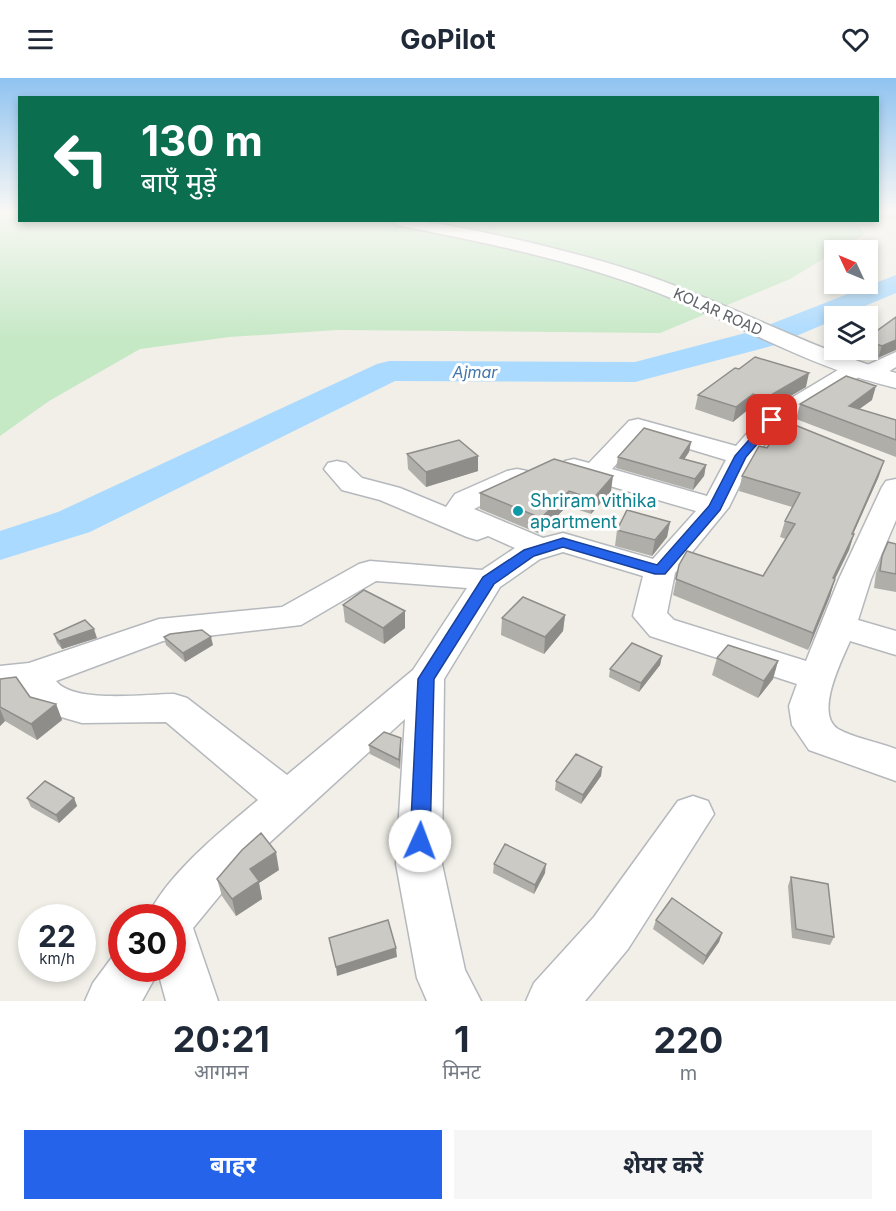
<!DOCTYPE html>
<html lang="hi">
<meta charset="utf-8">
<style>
:root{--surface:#fff;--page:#f6f6f7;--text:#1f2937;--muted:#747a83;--accent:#2563eb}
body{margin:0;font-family:Inter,"Noto Sans Devanagari",sans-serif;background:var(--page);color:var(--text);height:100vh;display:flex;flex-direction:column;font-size:22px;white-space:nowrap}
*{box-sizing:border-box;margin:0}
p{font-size:20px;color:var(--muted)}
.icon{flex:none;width:33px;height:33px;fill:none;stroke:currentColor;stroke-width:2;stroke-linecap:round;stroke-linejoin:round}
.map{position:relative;height:923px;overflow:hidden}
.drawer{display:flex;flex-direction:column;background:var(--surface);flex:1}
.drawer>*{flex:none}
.hud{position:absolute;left:18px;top:18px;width:861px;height:126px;border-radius:0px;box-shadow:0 3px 9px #0003;background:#0b6e4f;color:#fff;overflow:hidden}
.needle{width:39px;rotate:314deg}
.fabs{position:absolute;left:824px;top:162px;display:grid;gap:12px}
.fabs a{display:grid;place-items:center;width:54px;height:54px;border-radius:0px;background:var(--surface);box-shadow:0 3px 9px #0003;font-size:30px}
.speed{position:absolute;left:18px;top:826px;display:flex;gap:12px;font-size:30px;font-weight:700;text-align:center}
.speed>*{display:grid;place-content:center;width:78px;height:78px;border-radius:50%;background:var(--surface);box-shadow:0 3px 9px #0003;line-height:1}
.speed small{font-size:15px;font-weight:400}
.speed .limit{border:9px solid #d22;background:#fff;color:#111}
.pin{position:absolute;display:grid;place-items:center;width:51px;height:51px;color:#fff;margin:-26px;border-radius:12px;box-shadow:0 3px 9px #0006}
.me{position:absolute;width:66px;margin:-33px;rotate:2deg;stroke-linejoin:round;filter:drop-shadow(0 0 4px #0008)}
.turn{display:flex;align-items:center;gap:21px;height:126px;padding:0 24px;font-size:27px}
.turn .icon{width:78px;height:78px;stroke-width:2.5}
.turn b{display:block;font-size:42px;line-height:51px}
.eta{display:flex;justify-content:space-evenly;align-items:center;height:102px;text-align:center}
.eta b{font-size:36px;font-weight:700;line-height:42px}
.button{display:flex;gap:12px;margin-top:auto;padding:12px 24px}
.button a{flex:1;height:69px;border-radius:0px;background:var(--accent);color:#fff;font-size:24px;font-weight:700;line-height:69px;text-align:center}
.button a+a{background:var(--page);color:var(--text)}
header{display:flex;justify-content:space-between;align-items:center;height:78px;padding:0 24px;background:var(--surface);font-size:27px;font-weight:700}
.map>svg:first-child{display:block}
.green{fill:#c5e8c5}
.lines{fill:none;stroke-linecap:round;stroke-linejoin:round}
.river{fill:#aadaff;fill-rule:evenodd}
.street-casing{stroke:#b5b8bc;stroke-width:3}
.secondary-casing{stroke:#b6babf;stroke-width:3}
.street{fill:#fff;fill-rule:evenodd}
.secondary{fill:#fff;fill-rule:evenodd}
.wall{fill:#afaea9}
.shaded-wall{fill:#8f8d8a}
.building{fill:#cccac5;stroke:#8f8d8a;stroke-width:1.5}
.route{fill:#2563eb;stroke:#184099;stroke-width:1.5}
.culture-dot{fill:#0f9aa8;stroke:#fff;stroke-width:2}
.labels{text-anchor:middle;stroke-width:6;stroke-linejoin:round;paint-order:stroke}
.far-street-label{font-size:15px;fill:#5f6368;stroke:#fff}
.far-water-label{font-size:16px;font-style:italic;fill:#4174aa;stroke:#fff}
.culture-label{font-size:18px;fill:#0d838f;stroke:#fff;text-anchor:start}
</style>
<header><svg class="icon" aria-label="menu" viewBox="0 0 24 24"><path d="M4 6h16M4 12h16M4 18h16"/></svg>GoPilot<svg class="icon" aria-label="heart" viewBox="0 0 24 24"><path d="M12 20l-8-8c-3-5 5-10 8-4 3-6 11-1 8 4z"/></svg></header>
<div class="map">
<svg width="896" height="923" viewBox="0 0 896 923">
<rect width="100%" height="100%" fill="#f1efe8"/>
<path class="green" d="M 0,134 L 19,134 L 20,142 L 855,142 L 865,156 L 790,201 L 660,255 L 337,252 L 229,259 L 140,271 L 49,323 L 0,358 Z"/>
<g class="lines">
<path class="river" d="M 883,134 L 896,134 L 896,142 L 886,139 Z
M 896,197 L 896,215 L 841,238 L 834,238 L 834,242 L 775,267 L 635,304 L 395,303 L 90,454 L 0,482 L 0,453 L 58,434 L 377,286 L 389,283 L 635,284 L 753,253 Z"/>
<g class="street-casing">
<path id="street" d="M 896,274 L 896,289 C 884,296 872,307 859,299 L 781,347 L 753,380 L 729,429 L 675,495 L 667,535 L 674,542 L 806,583 L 839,501 L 882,409 L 886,403 L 896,401 L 896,442 L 871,501 L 858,542 L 896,553 L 896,577 L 850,563 C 842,582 814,636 838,651 C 854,660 878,664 896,671 L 896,703 L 809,672 L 792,647 L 789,628 L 797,606 L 650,558 L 633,538 L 643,498 L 563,474 L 540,481 L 500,509 L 444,601 L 442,786 L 465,892 L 481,923 L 427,923 L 417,900 L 396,786 L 405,641 L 244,788 L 193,850 L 218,923 L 166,923 L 158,894 L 142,923 L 85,923 L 93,905 L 116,874 L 122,872 L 122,891 L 172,891 L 172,840 L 147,840 C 166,797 222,752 258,722 L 166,644 L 82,645 L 37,632 L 23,612 L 0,614 L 0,588 L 29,585 L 159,541 L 282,529 L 359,486 L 370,483 L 482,492 L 515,470 L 488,458 L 477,462 L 467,459 L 380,422 L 342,412 L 324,391 L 328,385 L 337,383 L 346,385 L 362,400 L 400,410 L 446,429 L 455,416 L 507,393 L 517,391 L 527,393 L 531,399 L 527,405 L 474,431 L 543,460 L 563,455 L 653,481 L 696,433 L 565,395 L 561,389 L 565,383 L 574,381 L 589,385 L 629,343 L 638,341 L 736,368 L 763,337 L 848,286 L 856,284 L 865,288 ZM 643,357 L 726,382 L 707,418 L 612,391 ZM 376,503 L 467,510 L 413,592 L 287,697 L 187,620 L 174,616 C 145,616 74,626 56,603 L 163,563 L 301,547 Z
M 693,718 L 708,723 L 714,736 L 628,871 L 585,923 L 526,923 L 534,905 L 594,839 L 678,723 Z"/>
</g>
<g class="secondary-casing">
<path id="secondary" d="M 389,142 C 432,142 473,152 515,161 C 575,175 636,191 693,215 C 761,242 825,275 896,295 L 896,310 C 808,289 732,242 648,211 C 567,181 482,164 397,147 Z"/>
</g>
<use href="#street" class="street"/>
<use href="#secondary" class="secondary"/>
</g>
<path class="wall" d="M 896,239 L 878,280 L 860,274 L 861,272 L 867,272 L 867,260 Z
M 806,309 L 763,334 L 750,330 L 733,344 L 695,331 L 698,317 Z
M 872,322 L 859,331 L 896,342 L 896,379 L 796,341 L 800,326 Z
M 691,364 L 689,374 L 684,381 L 706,387 L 704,398 L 693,412 L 616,390 L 618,379 Z
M 407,376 L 478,378 L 478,393 L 426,409 L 408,391 Z
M 554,381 L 611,413 L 591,436 L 567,428 L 540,456 L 480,431 L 480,415 Z
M 742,398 L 879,398 L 853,456 L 854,456 L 849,472 L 835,501 L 830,518 L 808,572 L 673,517 L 679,487 L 763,498 L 786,461 L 780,459 L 785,443 L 792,429 L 739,413 Z
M 670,444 L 667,459 L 652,478 L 615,468 L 617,452 Z
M 896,466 L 896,514 L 874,510 L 876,495 L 882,478 Z
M 343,527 L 405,533 L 405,550 L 384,566 L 345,544 Z
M 565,537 L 563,553 L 544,576 L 501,557 L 502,540 Z
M 54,556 L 97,560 L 62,571 L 57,565 Z
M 164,559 L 213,567 L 185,584 L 166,567 Z
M 662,578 L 660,587 L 639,614 L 609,599 L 610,591 Z
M 717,580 L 778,583 L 773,601 L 758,620 L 712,597 Z
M 0,601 L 30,619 L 56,626 L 62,642 L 37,662 L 5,643 L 0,648 Z
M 401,660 L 400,691 L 370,676 L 369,667 Z
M 602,689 L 601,698 L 581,726 L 555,712 L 556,703 Z
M 27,720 L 74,720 L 77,728 L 59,745 L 31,729 Z
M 494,786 L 545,795 L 534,816 L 493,795 Z
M 279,792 L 259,805 L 262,821 L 236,838 L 222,818 L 217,801 Z
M 791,799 L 834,859 L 830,867 L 792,860 L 788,808 Z
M 656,842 L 722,855 L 719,864 L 703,887 L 653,851 Z"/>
<path class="shaded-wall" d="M 896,262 L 896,272 L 878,280 L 882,268 Z
M 809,295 L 806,309 L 763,334 L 766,320 Z
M 876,308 L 872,322 L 844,342 L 849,328 Z
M 753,316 L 750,330 L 733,344 L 736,329 Z
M 691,364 L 689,374 L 678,391 L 680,380 Z
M 478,378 L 478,393 L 426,409 L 426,394 Z
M 884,383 L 879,398 L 846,472 L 852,456 Z
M 706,387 L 704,398 L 693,412 L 695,401 Z
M 613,398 L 611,413 L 591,436 L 593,421 Z
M 569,413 L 567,428 L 540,456 L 541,440 Z
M 670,444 L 667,459 L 652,478 L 655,462 Z
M 854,456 L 849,472 L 827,517 L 833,500 Z
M 835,501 L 830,518 L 808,572 L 813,555 Z
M 405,533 L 405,550 L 384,566 L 383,550 Z
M 565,537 L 563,553 L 544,576 L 545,559 Z
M 94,551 L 97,560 L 62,571 L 59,563 Z
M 211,559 L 213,567 L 185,584 L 183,575 Z
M 662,578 L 660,587 L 639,614 L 641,605 Z
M 778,583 L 773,601 L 758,620 L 764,603 Z
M 56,626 L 62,642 L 37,662 L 31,646 Z
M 0,631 L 5,643 L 0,648 Z
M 401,660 L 401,669 L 400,691 L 399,682 Z
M 602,689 L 601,698 L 581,726 L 583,717 Z
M 74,720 L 77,728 L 59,745 L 56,737 Z
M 276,774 L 279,792 L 259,805 L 262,821 L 236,838 L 232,821 L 250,791 Z
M 546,786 L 545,795 L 534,816 L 535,807 Z
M 722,855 L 719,864 L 703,887 L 706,878 Z
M 396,870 L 397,879 L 337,898 L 336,889 Z"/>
<path class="building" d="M 896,239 L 896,262 L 882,268 L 867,263 L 867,260 Z
M 755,279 L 809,295 L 766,320 L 753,316 L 736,329 L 698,317 L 735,290 L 739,291 Z
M 846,298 L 876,308 L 849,328 L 896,342 L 896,362 L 800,326 Z
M 785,343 L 884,383 L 852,456 L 854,456 L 833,500 L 835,501 L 813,555 L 676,501 L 679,487 L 687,473 L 763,498 L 795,446 L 785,443 L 800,415 L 742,398 L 759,368 L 767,370 Z
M 644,350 L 691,364 L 680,380 L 706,387 L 695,401 L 618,379 Z
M 459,362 L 478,378 L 426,394 L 407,376 Z
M 554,381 L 613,398 L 593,421 L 569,413 L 541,440 L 480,415 Z
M 627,432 L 670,444 L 655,462 L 617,452 Z
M 888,464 L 896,466 L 896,496 L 880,493 L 882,478 Z
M 364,512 L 405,533 L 383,550 L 343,527 Z
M 523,519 L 565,537 L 545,559 L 502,540 Z
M 85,542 L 94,551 L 59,563 L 54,556 Z
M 202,552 L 211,559 L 183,575 L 164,559 L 170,556 Z
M 632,565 L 662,578 L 641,605 L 610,591 Z
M 728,567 L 778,583 L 764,603 L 717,580 Z
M 16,599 L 30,619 L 56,626 L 31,646 L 0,629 L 0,601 Z
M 384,654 L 401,660 L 399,682 L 369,667 Z
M 576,676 L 602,689 L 583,717 L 556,703 Z
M 45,703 L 74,720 L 56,737 L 27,720 Z
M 261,755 L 276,774 L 250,791 L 259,803 L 232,821 L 217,801 L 242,772 Z
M 505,766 L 546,786 L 535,807 L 494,786 Z
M 791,799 L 828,806 L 834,859 L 796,851 Z
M 672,820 L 722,855 L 706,878 L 656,842 Z
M 388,842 L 396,870 L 336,889 L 329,860 Z"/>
<linearGradient id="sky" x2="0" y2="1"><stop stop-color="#8fc3f1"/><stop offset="0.51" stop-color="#f9f8f5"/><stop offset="1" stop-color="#f9f8f5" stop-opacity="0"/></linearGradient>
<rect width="896" height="263" fill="url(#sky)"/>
<path class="route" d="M 768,340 L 778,342 L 746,379 L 720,432 L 665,496 L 655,496 L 563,469 L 534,478 L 494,506 L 434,601 L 430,763 L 427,769 L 420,772 L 412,769 L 410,763 L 418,601 L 483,499 L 524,472 L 563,460 L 657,487 L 709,428 L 735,378 Z"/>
<circle class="culture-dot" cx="518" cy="433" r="6"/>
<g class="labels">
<g class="far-street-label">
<text transform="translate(718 234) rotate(24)" y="5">KOLAR ROAD</text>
</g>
<g class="far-water-label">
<text x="475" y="300">Ajmar</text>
</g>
<g class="culture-label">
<text x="530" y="429">Shriram vithika<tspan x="530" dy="21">apartment</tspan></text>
</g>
</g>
</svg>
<div class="fabs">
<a><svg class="needle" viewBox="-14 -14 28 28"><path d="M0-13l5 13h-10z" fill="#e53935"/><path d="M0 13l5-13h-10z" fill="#747a83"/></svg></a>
<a><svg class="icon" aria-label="layers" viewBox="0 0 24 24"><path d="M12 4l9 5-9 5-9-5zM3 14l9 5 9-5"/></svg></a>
</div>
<div class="speed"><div>22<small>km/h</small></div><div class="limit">30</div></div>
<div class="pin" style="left:772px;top:342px;background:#d93025"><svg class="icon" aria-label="arrive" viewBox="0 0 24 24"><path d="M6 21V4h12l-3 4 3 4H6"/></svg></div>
<svg class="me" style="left:420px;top:763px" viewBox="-20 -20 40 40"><circle r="19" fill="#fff"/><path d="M0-13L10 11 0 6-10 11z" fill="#2563eb"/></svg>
<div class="hud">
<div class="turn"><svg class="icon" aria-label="left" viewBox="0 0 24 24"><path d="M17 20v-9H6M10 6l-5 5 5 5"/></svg><div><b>130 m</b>बाएँ मुड़ें</div></div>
</div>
</div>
<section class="drawer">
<div class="eta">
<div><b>20:21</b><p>आगमन</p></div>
<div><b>1</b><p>मिनट</p></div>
<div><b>220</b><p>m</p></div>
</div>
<div class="button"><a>बाहर</a><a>शेयर करें</a></div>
</section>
